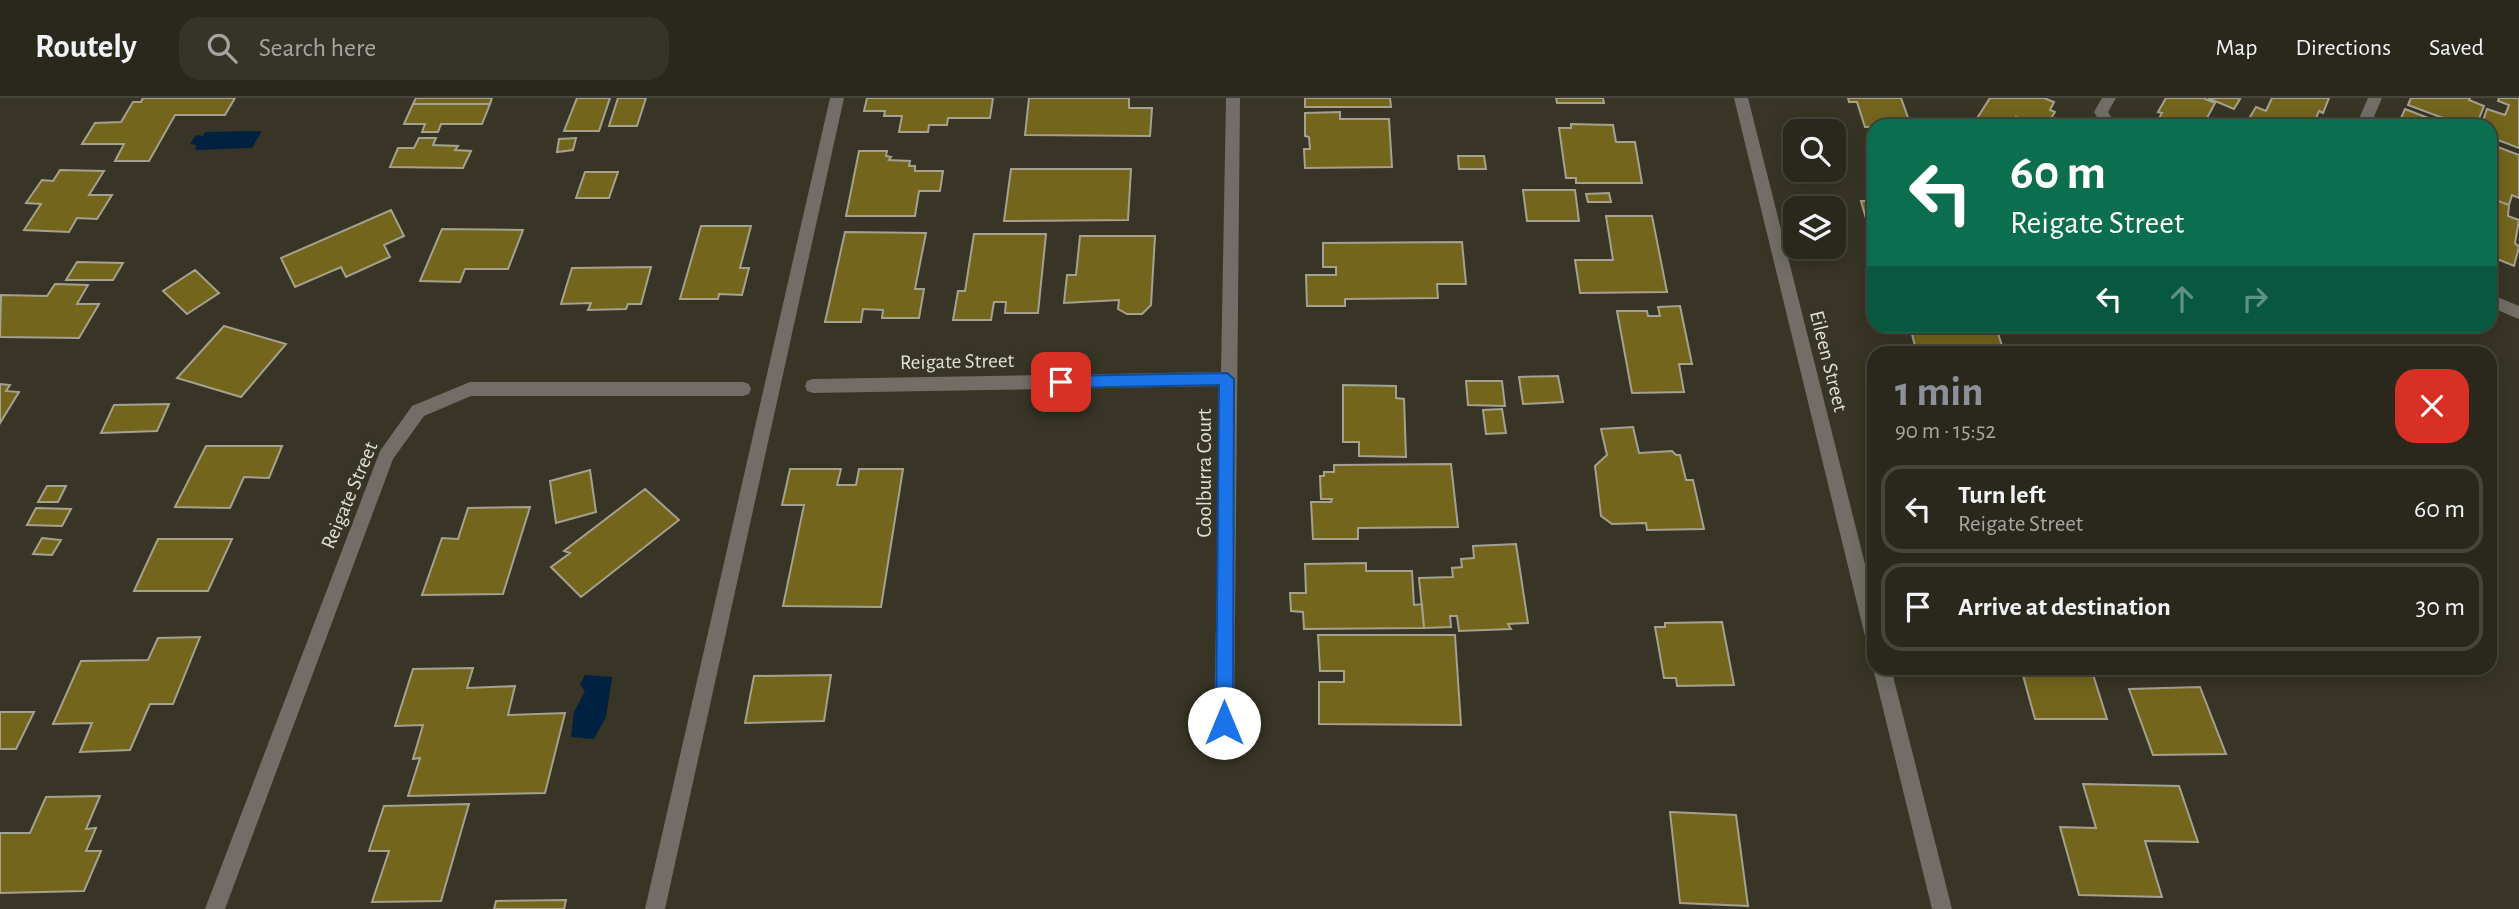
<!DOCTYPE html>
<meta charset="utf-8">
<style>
:root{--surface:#2a281c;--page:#363429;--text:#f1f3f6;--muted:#a5a6a3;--line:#46443b;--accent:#8c9099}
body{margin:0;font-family:"Alegreya Sans",sans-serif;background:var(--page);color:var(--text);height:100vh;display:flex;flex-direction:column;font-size:26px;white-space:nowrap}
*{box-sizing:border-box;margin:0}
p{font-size:23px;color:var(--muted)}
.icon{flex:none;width:38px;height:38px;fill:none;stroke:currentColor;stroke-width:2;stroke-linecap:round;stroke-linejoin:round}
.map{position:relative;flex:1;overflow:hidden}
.side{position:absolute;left:1867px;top:248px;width:630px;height:329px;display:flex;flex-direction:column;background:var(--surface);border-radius:21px;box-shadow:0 4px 18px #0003,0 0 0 2px var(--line)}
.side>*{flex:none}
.top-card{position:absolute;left:1867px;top:21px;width:630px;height:214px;border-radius:21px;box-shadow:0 4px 18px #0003,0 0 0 2px var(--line);background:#0b6e4f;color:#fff;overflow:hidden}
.buttons{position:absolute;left:1783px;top:21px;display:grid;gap:14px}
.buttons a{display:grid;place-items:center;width:63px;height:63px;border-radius:14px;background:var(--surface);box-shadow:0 4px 18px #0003,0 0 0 2px var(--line);font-size:35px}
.pin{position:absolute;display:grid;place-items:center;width:60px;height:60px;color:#fff;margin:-30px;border-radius:14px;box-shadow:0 4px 10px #0006}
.me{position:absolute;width:77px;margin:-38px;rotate:0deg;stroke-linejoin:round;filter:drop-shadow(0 0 5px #0008)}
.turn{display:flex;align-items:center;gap:24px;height:147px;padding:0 28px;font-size:32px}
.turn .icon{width:91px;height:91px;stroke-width:2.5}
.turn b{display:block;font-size:49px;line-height:60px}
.lanes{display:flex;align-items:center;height:66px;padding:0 28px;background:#0003;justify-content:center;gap:35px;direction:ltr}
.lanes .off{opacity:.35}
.round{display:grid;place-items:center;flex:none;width:74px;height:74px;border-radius:21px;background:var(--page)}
.overview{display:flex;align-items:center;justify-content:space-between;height:119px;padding:0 28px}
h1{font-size:42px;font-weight:600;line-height:52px;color:var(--accent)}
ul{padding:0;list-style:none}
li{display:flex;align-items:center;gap:21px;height:88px;margin:0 14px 10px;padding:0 14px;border:4px solid var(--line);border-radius:21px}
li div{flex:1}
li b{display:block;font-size:26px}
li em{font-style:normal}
header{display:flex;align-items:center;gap:42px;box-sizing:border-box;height:98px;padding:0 35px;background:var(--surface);border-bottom:2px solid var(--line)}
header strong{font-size:33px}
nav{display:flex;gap:38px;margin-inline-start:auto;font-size:24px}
.search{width:490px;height:63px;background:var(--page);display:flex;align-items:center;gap:18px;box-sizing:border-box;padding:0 24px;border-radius:21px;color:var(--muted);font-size:26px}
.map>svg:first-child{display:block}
.water{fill:#002240}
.building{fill:#74651c;stroke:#a5a190;stroke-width:2}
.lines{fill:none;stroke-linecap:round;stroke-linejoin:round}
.minor{fill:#726e67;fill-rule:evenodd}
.route{fill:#1a73e8;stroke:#114b97;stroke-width:2}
.labels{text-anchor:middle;stroke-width:7;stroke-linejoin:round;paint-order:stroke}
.street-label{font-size:21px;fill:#e1dfd6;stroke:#383526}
</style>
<header>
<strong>Routely</strong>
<div class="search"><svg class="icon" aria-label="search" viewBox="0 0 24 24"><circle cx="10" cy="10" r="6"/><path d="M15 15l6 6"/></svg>Search here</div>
<nav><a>Map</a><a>Directions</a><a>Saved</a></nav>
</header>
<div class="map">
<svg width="2519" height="811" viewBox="0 0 2519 811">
<rect width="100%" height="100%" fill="#383526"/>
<path class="water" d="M 262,33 L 252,50 L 195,52 L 196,47 L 190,46 L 196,37 L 203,38 L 205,34 Z
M 585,577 L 612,579 L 606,619 L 594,641 L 571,639 L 574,614 L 585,593 L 580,587 Z"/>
<path class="building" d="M 143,0 L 235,0 L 225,17 L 175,17 L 149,63 L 115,63 L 124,46 L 82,46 L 95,25 L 121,24 L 133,4 L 141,4 Z
M 416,0 L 492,0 L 490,6 L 413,6 Z
M 577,0 L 610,0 L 599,33 L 564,33 Z
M 618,0 L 646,0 L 637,28 L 609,28 Z
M 867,0 L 993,0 L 990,20 L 948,20 L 947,27 L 929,27 L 928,34 L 899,34 L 902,18 L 884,18 L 885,13 L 864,13 Z
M 1029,0 L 1129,0 L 1129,10 L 1152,10 L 1150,38 L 1025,37 Z
M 1305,0 L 1390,0 L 1391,9 L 1305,9 Z
M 1556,0 L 1603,0 L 1604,5 L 1557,5 Z
M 1848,0 L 1901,0 L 1911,28 L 1865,29 L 1857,4 L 1849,4 Z
M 1990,0 L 2044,0 L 2054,4 L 2050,12 L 2055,14 L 2046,28 L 2037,28 L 2016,19 L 2012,28 L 1972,28 Z
M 2166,0 L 2203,0 L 2215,5 L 2207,20 L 2216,23 L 2219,20 L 2234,26 L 2155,28 L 2162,15 L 2158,14 Z
M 2208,0 L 2237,0 L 2240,1 L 2234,11 Z
M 2272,0 L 2329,0 L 2323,15 L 2319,13 L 2313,28 L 2273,28 L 2250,19 L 2256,9 L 2266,13 Z
M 2411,0 L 2470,0 L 2469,2 L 2484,8 L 2476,28 L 2464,28 L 2408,7 Z
M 2499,0 L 2519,0 L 2519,50 L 2490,39 L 2490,28 L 2481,28 L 2487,11 L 2505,17 L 2509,7 L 2498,3 Z
M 413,6 L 490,6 L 482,26 L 441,26 L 438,34 L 422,34 L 425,26 L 404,26 Z
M 2405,11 L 2449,28 L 2398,27 Z
M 1340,14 L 1340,21 L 1389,21 L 1392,69 L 1305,70 L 1304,51 L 1310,51 L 1309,39 L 1305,38 L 1305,15 Z
M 1571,26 L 1613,27 L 1616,44 L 1635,44 L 1642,85 L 1576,85 L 1576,80 L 1566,80 L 1559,30 L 1571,30 Z
M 419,40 L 436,40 L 433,47 L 458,48 L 455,52 L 471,53 L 463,70 L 390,69 L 398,50 L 414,50 Z
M 576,40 L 573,52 L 557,54 L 559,41 Z
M 2490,46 L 2519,57 L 2519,100 L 2512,97 L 2509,107 L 2490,100 Z
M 859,53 L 887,53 L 886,58 L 891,59 L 889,62 L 910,63 L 909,68 L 915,68 L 915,73 L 943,73 L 940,93 L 919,93 L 915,118 L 846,118 Z
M 1458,58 L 1484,58 L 1486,71 L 1459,71 Z
M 1011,71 L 1131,71 L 1128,122 L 1004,123 Z
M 60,72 L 104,73 L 89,97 L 112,97 L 97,121 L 77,120 L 69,134 L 24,132 L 41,106 L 26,105 L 42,82 L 53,83 Z
M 585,74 L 618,74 L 609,100 L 576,100 Z
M 1523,92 L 1575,92 L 1579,123 L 1527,123 Z
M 1609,95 L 1611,104 L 1588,104 L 1586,96 Z
M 2490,100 L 2509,107 L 2508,118 L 2519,122 L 2515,145 L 2519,149 L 2514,168 L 2490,158 Z
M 1861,103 L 1874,103 L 1874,131 L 1869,131 Z
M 391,112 L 404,138 L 384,147 L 390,159 L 346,179 L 341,169 L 295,189 L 281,160 Z
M 1606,118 L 1652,118 L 1667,194 L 1580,195 L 1575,162 L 1613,162 Z
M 701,128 L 751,128 L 740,170 L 749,170 L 742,197 L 719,196 L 718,201 L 680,201 Z
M 442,131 L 523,132 L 508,171 L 465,171 L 460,184 L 420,183 Z
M 845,134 L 926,135 L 915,191 L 924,191 L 919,220 L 882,220 L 883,212 L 863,211 L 861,224 L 825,224 Z
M 974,136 L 1046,136 L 1038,215 L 1005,215 L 1006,204 L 994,204 L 991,222 L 953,222 L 958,193 L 965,193 Z
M 1080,138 L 1155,138 L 1151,207 L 1142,216 L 1127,216 L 1118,211 L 1119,202 L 1064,205 L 1067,177 L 1076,177 Z
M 1462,144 L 1466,186 L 1437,186 L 1438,200 L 1345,201 L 1345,208 L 1307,208 L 1306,177 L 1336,177 L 1336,169 L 1323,169 L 1323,145 Z
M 77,164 L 123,165 L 113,182 L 66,182 Z
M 651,169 L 641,206 L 628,206 L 626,211 L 588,212 L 591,205 L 561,206 L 572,170 Z
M 195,172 L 219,195 L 187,216 L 163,193 Z
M 55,186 L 88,187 L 77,206 L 99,206 L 79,240 L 0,239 L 1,197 L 47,198 Z
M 1680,208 L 1692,266 L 1679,266 L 1684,294 L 1632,295 L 1617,213 L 1647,213 L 1648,218 L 1660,218 L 1658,209 Z
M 224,228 L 286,246 L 241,299 L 177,280 Z
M 1910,228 L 1996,229 L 2003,251 L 1993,252 L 1994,256 L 1917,256 Z
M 1558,278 L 1563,304 L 1523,306 L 1519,279 Z
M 1466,283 L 1502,283 L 1505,308 L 1468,307 Z
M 0,286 L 10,287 L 6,293 L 19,294 L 0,325 Z
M 1343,287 L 1396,288 L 1396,300 L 1404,301 L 1406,359 L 1359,358 L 1359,344 L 1343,344 Z
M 169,306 L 157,333 L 101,335 L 114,307 Z
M 1502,311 L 1506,335 L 1486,336 L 1483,312 Z
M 1633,329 L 1639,355 L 1672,353 L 1676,357 L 1680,357 L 1686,382 L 1693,382 L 1704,431 L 1647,432 L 1646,425 L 1612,426 L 1601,418 L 1595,368 L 1607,357 L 1601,331 Z
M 206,348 L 282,348 L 269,380 L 244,379 L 230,410 L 175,409 Z
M 1451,366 L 1458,429 L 1358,430 L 1358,441 L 1313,441 L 1311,404 L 1331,404 L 1332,401 L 1321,401 L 1320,378 L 1324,378 L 1324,374 L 1334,374 L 1334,367 Z
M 790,371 L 841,371 L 837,387 L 856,387 L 859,371 L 903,371 L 881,509 L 783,508 L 804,407 L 782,407 Z
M 590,372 L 596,414 L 556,425 L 550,383 Z
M 47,388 L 66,388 L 58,404 L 38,404 Z
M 645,391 L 679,422 L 581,499 L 551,469 L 570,455 L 564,453 Z
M 530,409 L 503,496 L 422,497 L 442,440 L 458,441 L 468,410 Z
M 36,410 L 71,411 L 62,428 L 27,427 Z
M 42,440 L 61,442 L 52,457 L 33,456 Z
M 158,441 L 232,441 L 208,493 L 134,493 Z
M 1516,446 L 1528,525 L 1508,526 L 1511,531 L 1459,533 L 1457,518 L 1450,518 L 1451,529 L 1424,530 L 1419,480 L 1453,479 L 1452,470 L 1462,469 L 1461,461 L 1474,460 L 1473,448 Z
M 1366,465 L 1366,473 L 1412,473 L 1414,507 L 1422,506 L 1424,530 L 1304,531 L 1303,514 L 1291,513 L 1290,495 L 1306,495 L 1305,466 Z
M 1722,524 L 1734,587 L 1677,588 L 1676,580 L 1664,580 L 1655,529 L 1665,529 L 1665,525 Z
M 1318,537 L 1455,537 L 1461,627 L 1319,626 L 1319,584 L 1344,584 L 1344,573 L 1320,573 Z
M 200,539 L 173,606 L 150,606 L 130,652 L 80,654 L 92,625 L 53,626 L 81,563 L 148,562 L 158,540 Z
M 473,570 L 467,590 L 515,588 L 508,617 L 565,615 L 545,695 L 408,698 L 420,660 L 413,661 L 423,627 L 395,628 L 413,571 Z
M 2021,570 L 2091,570 L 2107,621 L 2035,621 Z
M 831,577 L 824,623 L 745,625 L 754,578 Z
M 2200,589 L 2226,656 L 2153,657 L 2129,591 Z
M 0,614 L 34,614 L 16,651 L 0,651 Z
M 2083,686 L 2179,688 L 2198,744 L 2145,743 L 2162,799 L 2079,797 L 2060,729 L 2096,730 Z
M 100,698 L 86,731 L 96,730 L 86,753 L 101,753 L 84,793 L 0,795 L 0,735 L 30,735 L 46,699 Z
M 469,706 L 441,803 L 372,804 L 389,753 L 369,753 L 384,708 Z
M 1670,714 L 1736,717 L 1748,808 L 1680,805 Z
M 566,802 L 564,811 L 494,811 L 496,803 Z"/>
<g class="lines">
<path class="minor" d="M 830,0 L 844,0 L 665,811 L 645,811 Z
M 1226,0 L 1240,0 L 1234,625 L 1231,631 L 1224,634 L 1217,631 L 1214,625 L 1221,288 L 813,295 L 807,293 L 805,288 L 807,283 L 813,281 L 1221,274 Z
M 1734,0 L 1748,0 L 1874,502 L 1874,546 L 1867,544 L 1865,538 Z
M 2102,0 L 2116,0 L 2108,14 L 2117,28 L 2102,28 L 2094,14 Z
M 2368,0 L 2382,0 L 2370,28 L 2356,28 Z
M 2490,196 L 2519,208 L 2519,221 L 2490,209 Z
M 470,284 L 743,284 L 749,286 L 751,291 L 749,296 L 743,298 L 471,298 L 424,318 L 393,361 L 225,811 L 205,811 L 380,353 L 412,308 Z
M 1874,566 L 1874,570 L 1891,570 L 1952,811 L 1932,811 L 1873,570 Z"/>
</g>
<path class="route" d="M 1227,275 L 1234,281 L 1233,625 L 1231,631 L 1224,633 L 1218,631 L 1216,625 L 1219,287 L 1061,290 L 1054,284 L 1061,278 Z"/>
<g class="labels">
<g class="street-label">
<text transform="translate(957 263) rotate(-1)" y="7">Reigate Street</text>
<text transform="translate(1829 263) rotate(76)" y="7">Eileen Street</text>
<text transform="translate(1204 375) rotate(-90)" y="7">Coolburra Court</text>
<text transform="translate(349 397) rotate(-67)" y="7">Reigate Street</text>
</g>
</g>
</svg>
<div class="buttons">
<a><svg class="icon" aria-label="search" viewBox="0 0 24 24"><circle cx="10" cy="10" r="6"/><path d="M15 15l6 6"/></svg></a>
<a><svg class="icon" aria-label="layers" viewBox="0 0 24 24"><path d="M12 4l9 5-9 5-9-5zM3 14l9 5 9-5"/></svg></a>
</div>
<div class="pin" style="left:1061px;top:284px;background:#d93025"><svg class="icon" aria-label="arrive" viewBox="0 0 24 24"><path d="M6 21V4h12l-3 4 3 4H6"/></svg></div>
<svg class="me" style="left:1224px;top:625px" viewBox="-20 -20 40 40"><circle r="19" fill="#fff"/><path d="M0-13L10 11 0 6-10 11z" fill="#1a73e8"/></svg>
<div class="top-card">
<div class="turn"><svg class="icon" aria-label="left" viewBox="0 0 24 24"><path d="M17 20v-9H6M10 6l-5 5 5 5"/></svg><div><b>60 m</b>Reigate Street</div></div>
<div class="lanes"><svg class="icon" aria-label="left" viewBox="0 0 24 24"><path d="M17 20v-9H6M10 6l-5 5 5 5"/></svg><svg class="icon off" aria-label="ahead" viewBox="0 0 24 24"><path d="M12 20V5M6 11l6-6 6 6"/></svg><svg class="icon off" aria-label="right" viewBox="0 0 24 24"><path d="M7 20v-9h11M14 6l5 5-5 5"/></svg></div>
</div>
<section class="side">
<div class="overview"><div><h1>1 min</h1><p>90 m · 15:52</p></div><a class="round" style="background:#d93025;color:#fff"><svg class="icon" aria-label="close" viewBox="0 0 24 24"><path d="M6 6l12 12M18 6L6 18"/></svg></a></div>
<ul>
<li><svg class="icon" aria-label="left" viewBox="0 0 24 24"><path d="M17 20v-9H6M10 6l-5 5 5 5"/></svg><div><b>Turn left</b><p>Reigate Street</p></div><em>60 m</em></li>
<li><svg class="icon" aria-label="arrive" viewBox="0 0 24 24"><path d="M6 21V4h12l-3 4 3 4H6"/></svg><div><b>Arrive at destination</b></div><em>30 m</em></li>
</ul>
</section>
</div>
